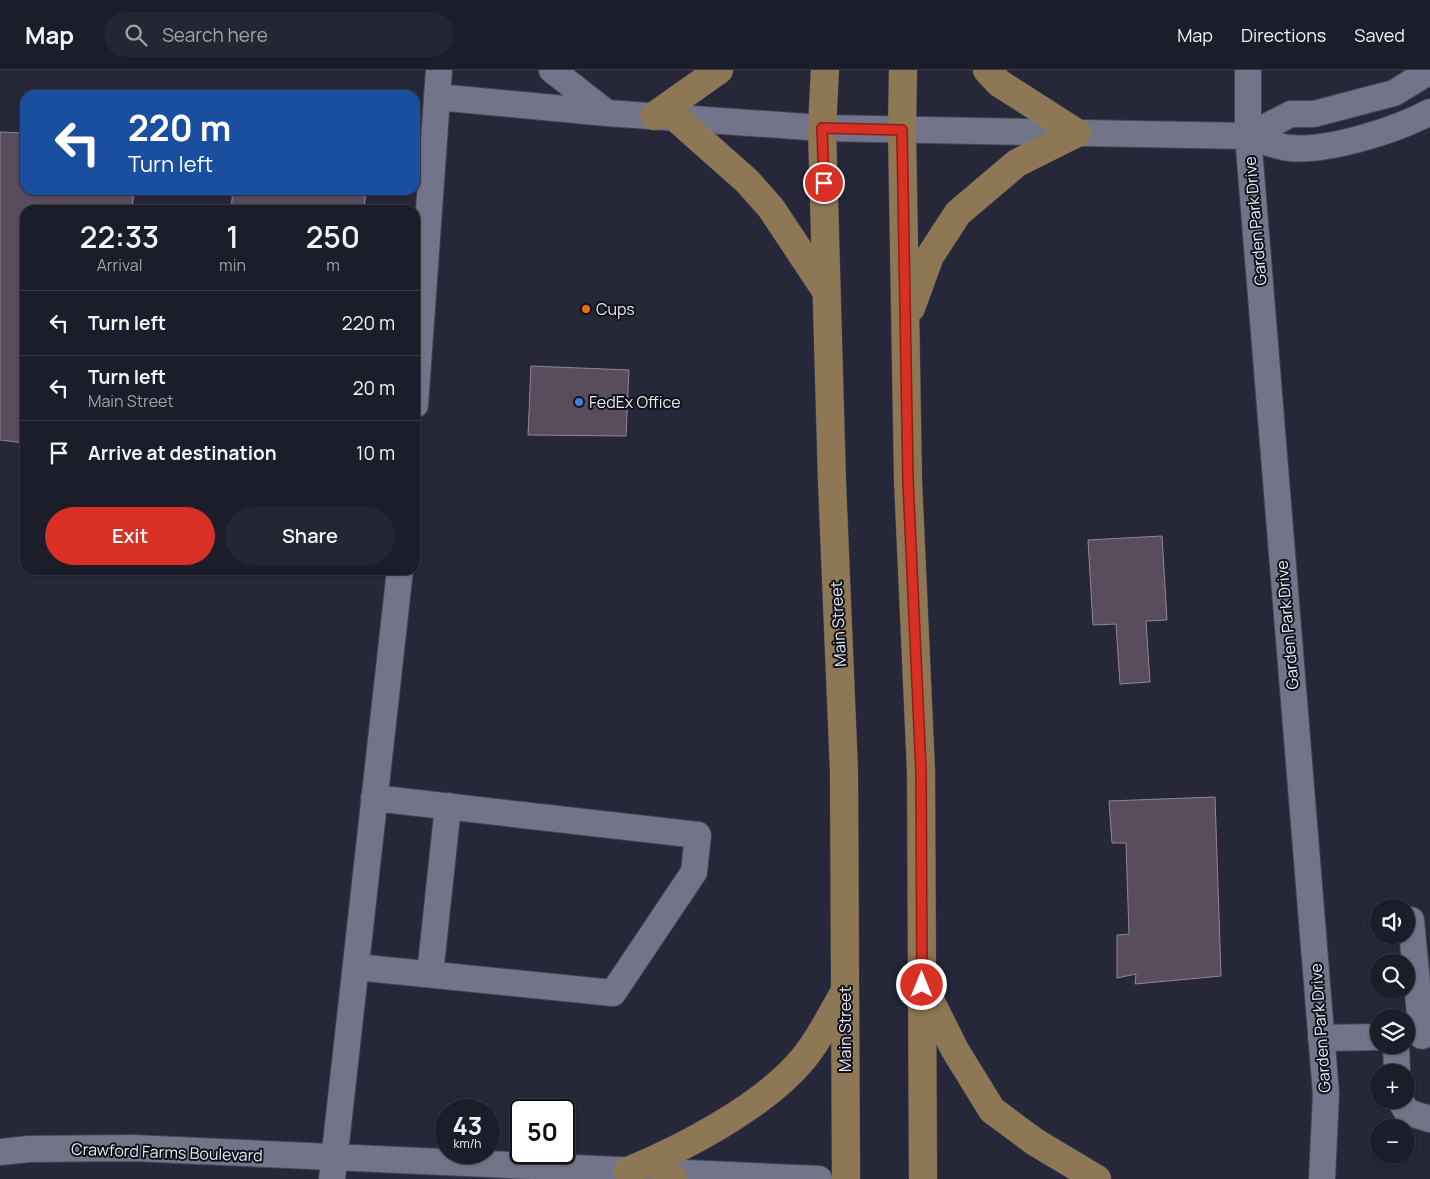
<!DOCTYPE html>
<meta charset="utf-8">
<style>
:root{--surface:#1c1d2b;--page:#252633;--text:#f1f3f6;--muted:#a0a2a9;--line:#3a3b47;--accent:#d93025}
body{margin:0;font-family:Manrope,sans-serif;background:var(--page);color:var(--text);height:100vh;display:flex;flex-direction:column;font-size:19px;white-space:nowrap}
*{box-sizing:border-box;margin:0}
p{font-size:16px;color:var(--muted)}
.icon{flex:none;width:28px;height:28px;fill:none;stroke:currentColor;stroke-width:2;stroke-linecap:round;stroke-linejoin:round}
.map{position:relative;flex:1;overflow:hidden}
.drawer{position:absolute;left:20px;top:135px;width:400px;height:370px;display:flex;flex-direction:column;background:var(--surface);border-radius:15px;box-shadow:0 1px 4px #0004,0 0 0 1px var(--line)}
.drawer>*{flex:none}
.guide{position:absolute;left:20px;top:20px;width:400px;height:105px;border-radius:15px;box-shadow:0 1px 4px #0004,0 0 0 1px var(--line);background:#1a4fa0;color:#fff;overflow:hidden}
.buttons{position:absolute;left:1370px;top:829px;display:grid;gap:10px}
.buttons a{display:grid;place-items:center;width:45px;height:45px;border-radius:50%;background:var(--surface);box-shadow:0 1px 4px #0004,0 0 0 1px var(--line);font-size:25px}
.speed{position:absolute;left:435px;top:1029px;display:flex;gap:10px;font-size:25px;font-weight:700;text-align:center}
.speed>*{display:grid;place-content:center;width:65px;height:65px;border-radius:50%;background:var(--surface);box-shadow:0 1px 4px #0004,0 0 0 1px var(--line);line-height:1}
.speed small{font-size:12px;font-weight:400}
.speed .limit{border:2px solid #111;border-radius:8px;background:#fff;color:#111}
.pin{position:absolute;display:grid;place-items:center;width:42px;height:42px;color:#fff;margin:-21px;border:2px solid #fff;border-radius:50%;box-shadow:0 1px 5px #0007}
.me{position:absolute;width:55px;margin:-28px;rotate:0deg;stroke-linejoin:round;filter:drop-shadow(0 0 4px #0008)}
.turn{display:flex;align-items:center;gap:18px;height:105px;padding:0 25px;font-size:22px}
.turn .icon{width:65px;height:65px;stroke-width:2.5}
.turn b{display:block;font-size:35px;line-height:42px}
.eta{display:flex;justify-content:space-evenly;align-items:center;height:85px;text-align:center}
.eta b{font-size:30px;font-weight:600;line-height:35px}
.button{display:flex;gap:10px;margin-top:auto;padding:10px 25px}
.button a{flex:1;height:58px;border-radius:30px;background:var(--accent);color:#fff;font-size:20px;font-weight:600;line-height:58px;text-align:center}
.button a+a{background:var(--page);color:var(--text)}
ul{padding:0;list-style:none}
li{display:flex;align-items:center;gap:15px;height:65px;padding:0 25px;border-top:1px solid var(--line)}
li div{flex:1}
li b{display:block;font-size:19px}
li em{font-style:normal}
header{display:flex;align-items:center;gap:30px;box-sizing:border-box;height:70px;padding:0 25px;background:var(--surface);border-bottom:1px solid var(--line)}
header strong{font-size:24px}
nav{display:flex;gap:28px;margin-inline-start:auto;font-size:18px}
.search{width:350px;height:45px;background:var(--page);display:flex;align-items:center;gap:12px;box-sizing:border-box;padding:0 18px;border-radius:28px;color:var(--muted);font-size:19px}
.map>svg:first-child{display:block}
.building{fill:#594c5d;stroke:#938598}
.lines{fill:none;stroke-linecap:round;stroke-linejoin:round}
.minor-casing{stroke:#434452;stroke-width:28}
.major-casing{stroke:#434452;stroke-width:29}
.minor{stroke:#727489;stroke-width:26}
.major{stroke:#8e7755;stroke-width:28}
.route-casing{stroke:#8d1f18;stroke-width:12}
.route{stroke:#d93025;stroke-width:9}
.food-dot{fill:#e8710a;stroke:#101119;stroke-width:2}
.shop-dot{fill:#3f7fe0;stroke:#101119;stroke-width:2}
.labels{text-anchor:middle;stroke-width:4;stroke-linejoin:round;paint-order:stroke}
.street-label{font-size:16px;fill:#e7e8f4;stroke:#101119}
.poi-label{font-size:16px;fill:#e7e8f4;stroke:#101119;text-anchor:start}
</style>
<header>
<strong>Map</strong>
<div class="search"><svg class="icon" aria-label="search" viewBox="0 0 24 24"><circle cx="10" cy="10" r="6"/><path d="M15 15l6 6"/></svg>Search here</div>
<nav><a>Map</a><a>Directions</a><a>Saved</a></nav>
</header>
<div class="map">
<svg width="1430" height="1109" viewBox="0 0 1430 1109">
<rect width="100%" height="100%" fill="#262739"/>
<path class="building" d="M 0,62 L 25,63 L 25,120 L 134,120 L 132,140 L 25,140 L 25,373 L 0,370 Z
M 233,120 L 366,120 L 364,140 L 231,140 Z
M 531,296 L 629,300 L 626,366 L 528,365 Z
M 1162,466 L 1167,550 L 1146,551 L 1150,612 L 1120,614 L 1116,554 L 1093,555 L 1088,470 Z
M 1215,727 L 1221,906 L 1135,914 L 1136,904 L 1117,908 L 1117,865 L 1129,864 L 1126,773 L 1112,773 L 1109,731 Z"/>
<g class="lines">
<g class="minor-casing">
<path id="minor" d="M 552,0 L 607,43
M 1248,0 L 1248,66 L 1326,1024 L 1322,1109
M 437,27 L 607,43 L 822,58 L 1248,66 C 1261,70 1275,76 1289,78 C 1327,82 1397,60 1430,42
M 1248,66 L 1291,44 L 1314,44 L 1394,23 L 1430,1
M 415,335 L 439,0
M 1411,850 L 1422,966
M 356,897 L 613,923 L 694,802 L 698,765 L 374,728
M 430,904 L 448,736
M 1321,968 L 1379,967
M 1396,975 L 1397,1002
M 1400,1030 L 1407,1042 L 1430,1049
M 0,1082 L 29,1079 L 132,1078 L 819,1109
M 332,1109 L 400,500"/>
</g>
<g class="major-casing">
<path id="major" d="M 825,0 L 822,58 L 832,412 L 844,702 L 846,1109
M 903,0 L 902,60 L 908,410 L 921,701 L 923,1109
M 987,0 L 999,13 L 1077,63
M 654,46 L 719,0
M 676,48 L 747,111 L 771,138 L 826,221
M 911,238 L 930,186 L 958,143 L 1017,93 L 1077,63
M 925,920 L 955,980 L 992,1040 L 1035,1072 L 1097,1109
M 628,1101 C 684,1078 764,1036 803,989 C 820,969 832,943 845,921
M 664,1102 L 674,1109"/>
</g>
<use href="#minor" class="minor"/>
<use href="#major" class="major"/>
</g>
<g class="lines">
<g class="route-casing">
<path id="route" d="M 824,113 L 822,58 L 902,60 L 908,410 L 921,701 L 922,915"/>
</g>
<use href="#route" class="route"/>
</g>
<circle class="food-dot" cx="586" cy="239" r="5"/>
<circle class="shop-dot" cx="579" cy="332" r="5"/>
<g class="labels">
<g class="street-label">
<text transform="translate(1255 151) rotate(-95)" y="6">Garden Park Drive</text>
<text transform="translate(838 554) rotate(-93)" y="6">Main Street</text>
<text transform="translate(1287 555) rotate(-95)" y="6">Garden Park Drive</text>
<text transform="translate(1320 958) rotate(-94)" y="6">Garden Park Drive</text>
<text transform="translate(845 959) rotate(-90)" y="6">Main Street</text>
<text transform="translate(167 1082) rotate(2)" y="6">Crawford Farms Boulevard</text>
</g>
<g class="poi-label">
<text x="596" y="245">Cups</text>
<text x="589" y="338">FedEx Office</text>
</g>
</g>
</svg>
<div class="buttons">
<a><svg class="icon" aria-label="sound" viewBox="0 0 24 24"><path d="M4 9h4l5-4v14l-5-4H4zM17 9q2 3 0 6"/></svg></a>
<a><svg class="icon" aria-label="search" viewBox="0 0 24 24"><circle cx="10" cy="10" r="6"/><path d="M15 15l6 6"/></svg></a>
<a><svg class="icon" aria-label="layers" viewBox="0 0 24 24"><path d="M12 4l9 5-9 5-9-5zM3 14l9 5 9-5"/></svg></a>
<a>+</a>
<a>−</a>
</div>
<div class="speed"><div>43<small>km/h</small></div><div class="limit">50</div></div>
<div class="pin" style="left:824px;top:113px;background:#d93025"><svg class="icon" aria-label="arrive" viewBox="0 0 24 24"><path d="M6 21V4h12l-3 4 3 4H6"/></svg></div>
<svg class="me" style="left:922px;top:915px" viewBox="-20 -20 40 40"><circle r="17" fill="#d93025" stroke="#fff" stroke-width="3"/><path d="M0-11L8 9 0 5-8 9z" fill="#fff"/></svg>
<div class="guide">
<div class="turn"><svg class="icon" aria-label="left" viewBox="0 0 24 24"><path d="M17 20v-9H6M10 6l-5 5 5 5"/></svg><div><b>220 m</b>Turn left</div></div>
</div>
<section class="drawer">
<div class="eta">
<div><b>22:33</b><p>Arrival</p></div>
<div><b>1</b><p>min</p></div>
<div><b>250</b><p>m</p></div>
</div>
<ul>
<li><svg class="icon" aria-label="left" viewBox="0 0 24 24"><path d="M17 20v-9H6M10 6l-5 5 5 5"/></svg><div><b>Turn left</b></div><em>220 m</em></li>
<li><svg class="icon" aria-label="left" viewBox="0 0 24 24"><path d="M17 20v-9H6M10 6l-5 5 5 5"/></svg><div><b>Turn left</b><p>Main Street</p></div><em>20 m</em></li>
<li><svg class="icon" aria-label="arrive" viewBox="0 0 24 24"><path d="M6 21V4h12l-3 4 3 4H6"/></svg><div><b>Arrive at destination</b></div><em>10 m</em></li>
</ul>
<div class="button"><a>Exit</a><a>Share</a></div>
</section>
</div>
